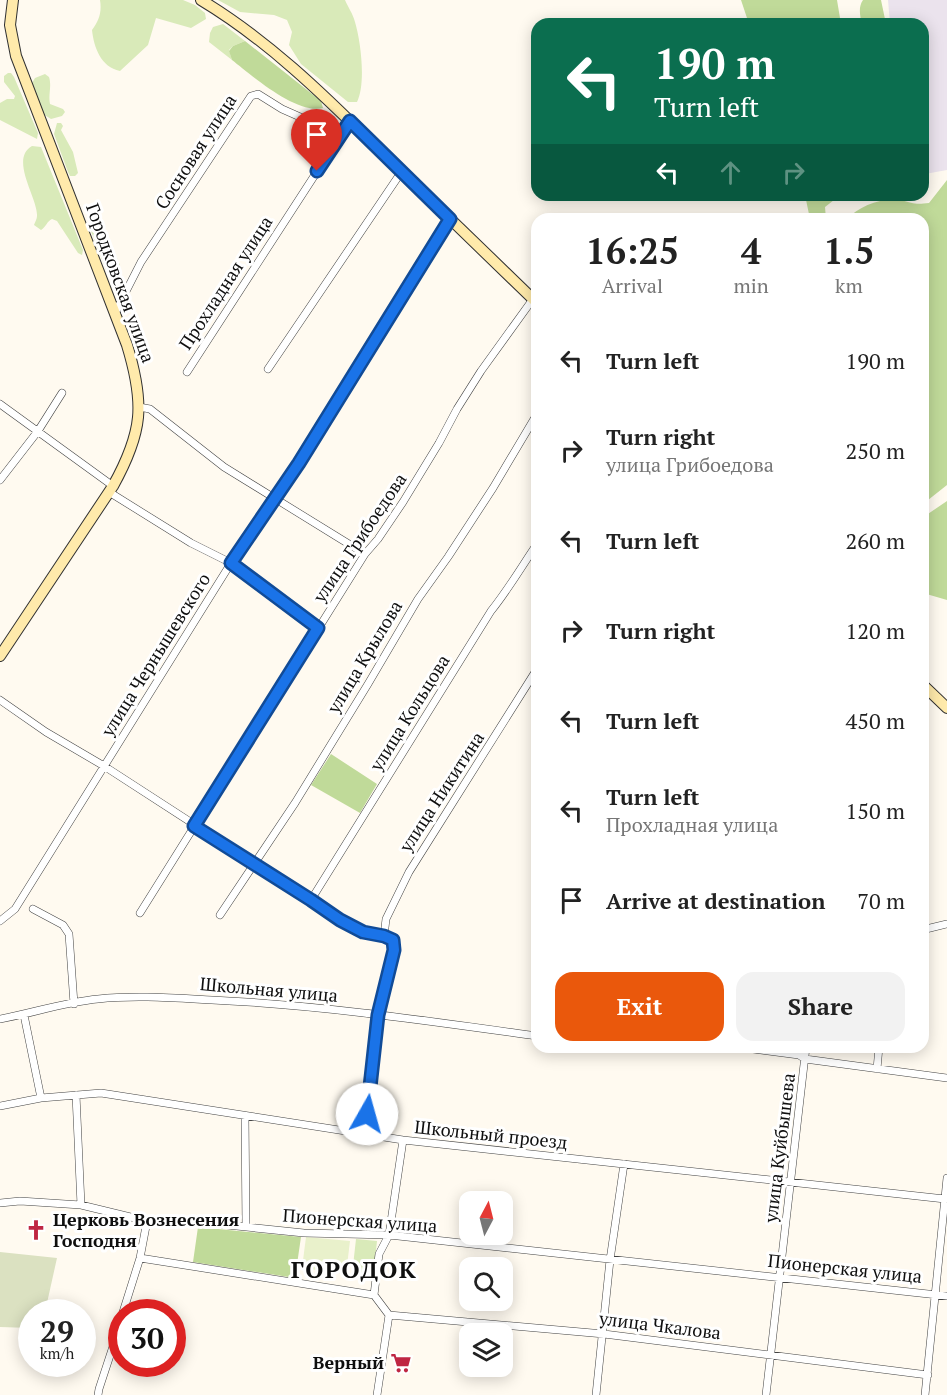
<!DOCTYPE html>
<meta charset="utf-8">
<style>
:root{--surface:#fff;--page:#f2f2f2;--text:#222;--muted:#767676;--accent:#ea580c}
body{margin:0;font-family:"PT Serif",serif;background:var(--page);color:var(--text);height:100vh;display:flex;flex-direction:column;font-size:22px;white-space:nowrap}
*{box-sizing:border-box;margin:0}
p{font-size:20px;color:var(--muted)}
.icon{flex:none;width:33px;height:33px;fill:none;stroke:currentColor;stroke-width:2;stroke-linecap:round;stroke-linejoin:round}
.map{position:relative;flex:1;overflow:hidden}
.drawer{position:absolute;left:531px;top:213px;width:398px;height:840px;display:flex;flex-direction:column;background:var(--surface);border-radius:18px;box-shadow:0 3px 15px #0003}
.drawer>*{flex:none}
.top-card{position:absolute;left:531px;top:18px;width:398px;height:183px;border-radius:18px;box-shadow:0 3px 15px #0003;background:#0b6e4f;color:#fff;overflow:hidden}
.needle{width:39px;rotate:7deg}
.controls{position:absolute;left:459px;top:1191px;display:grid;gap:12px}
.controls a{display:grid;place-items:center;width:54px;height:54px;border-radius:12px;background:var(--surface);box-shadow:0 3px 15px #0003;font-size:30px}
.speed{position:absolute;left:18px;top:1299px;display:flex;gap:12px;font-size:30px;font-weight:700;text-align:center}
.speed>*{display:grid;place-content:center;width:78px;height:78px;border-radius:50%;background:var(--surface);box-shadow:0 3px 15px #0003;line-height:1}
.speed small{font-size:15px;font-weight:400}
.speed .limit{border:9px solid #d22;background:#fff;color:#111}
.pin{position:absolute;display:grid;place-items:center;width:51px;height:51px;color:#fff;margin:-62px -26px;border-radius:50% 50% 50% 0;rotate:-45deg;box-shadow:0 0 6px #0007}
.pin .icon{rotate:45deg}
.me{position:absolute;width:66px;margin:-33px;rotate:7deg;stroke-linejoin:round;filter:drop-shadow(0 0 4px #0008)}
.turn{display:flex;align-items:center;gap:21px;height:126px;padding:0 24px;font-size:27px}
.turn .icon{width:78px;height:78px;stroke-width:2.5}
.turn b{display:block;font-size:42px;line-height:51px}
.lanes{display:flex;align-items:center;height:57px;padding:0 24px;background:#0003;justify-content:center;gap:30px;direction:ltr}
.lanes .off{opacity:.35}
.eta{display:flex;justify-content:space-evenly;align-items:center;height:102px;text-align:center}
.eta b{font-size:36px;font-weight:600;line-height:42px}
.cta{display:flex;gap:12px;margin-top:auto;padding:12px 24px}
.cta a{flex:1;height:69px;border-radius:18px;background:var(--accent);color:#fff;font-size:24px;font-weight:600;line-height:69px;text-align:center}
.cta a+a{background:var(--page);color:var(--text)}
ul{padding:0;list-style:none}
li{display:flex;align-items:center;gap:18px;height:90px;padding:0 24px}
li div{flex:1}
li b{display:block;font-size:22px}
li em{font-style:normal}
.map>svg:first-child{display:block}
.industrial{fill:#ebe3ed}
.green{fill:#d9eab9}
.forest{fill:#c0da99}
.cemetery{fill:#dbe1c1}
.pitch{fill:#e9f1cb}
.lines{fill:none;stroke-linecap:round;stroke-linejoin:round}
.street-casing{stroke:#424242;stroke-width:8}
.secondary-casing{stroke:#313131;stroke-width:12}
.street{stroke:#fff;stroke-width:7}
.secondary{stroke:#ffeaab;stroke-width:10}
.route-casing{stroke:#114b97;stroke-width:15}
.route{stroke:#1a73e8;stroke-width:10}
.labels{text-anchor:middle;stroke-width:6;stroke-linejoin:round;paint-order:stroke}
.street-label{font-size:18px;fill:#0f0f0f;stroke:#fff}
.poi-label{font-size:18px;font-weight:bold;fill:#0f0f0f;stroke:#fff;text-anchor:start}
.district-label{font-size:24px;font-weight:bold;letter-spacing:1.5px;fill:#0f0f0f;stroke:#fff}
</style>
<div class="map">
<svg width="947" height="1395" viewBox="0 0 947 1395">
<rect width="100%" height="100%" fill="#fffaf0"/>
<path class="industrial" d="M 888,0 L 947,0 L 947,170 L 925,174 L 923,161 L 922,24 L 890,24 Z"/>
<path class="green" d="M 100,0 L 183,0 L 195,5 L 205,13 L 206,19 L 191,28 L 156,18 L 148,45 L 120,71 C 101,67 94,48 92,30 C 99,21 102,12 100,0 Z
M 218,0 L 345,0 C 348,7 353,14 355,22 C 361,42 366,84 357,102 L 348,102 L 301,64 L 289,45 L 292,32 L 287,20 L 274,15 L 240,12 Z
M 223,24 L 245,41 L 233,46 L 229,50 L 232,60 L 209,42 L 210,33 L 213,27 Z
M 8,73 L 11,73 L 14,77 L 38,133 L 37,139 L 0,120 L 0,103 L 7,99 L 14,99 L 15,96 L 4,82 L 4,76 Z
M 45,74 L 49,77 C 52,86 48,95 50,104 L 63,109 L 65,112 L 62,116 L 51,119 L 43,114 L 32,83 L 35,78 Z
M 57,123 L 61,123 L 63,126 L 61,130 L 73,152 L 78,173 L 75,176 L 70,176 L 68,172 L 54,134 Z
M 32,146 L 41,147 L 83,250 L 82,255 L 78,253 L 57,221 L 52,219 C 47,221 46,227 41,230 L 34,225 C 35,222 37,219 37,216 C 38,198 9,159 32,146 Z
M 93,216 L 99,216 L 100,218 L 120,265 L 119,274 L 114,278 L 108,275 L 89,226 L 90,220 Z
M 356,1239 L 377,1241 L 373,1278 L 352,1275 Z"/>
<path class="forest" d="M 741,0 L 837,0 L 840,18 L 845,24 L 749,24 Z
M 863,0 L 881,0 L 886,24 L 862,24 C 860,16 858,7 863,0 Z
M 245,41 L 321,101 L 323,108 C 297,115 251,75 232,60 L 229,51 L 233,46 Z
M 947,180 L 947,485 L 923,504 L 922,219 L 847,219 C 859,206 882,197 900,200 C 914,203 914,205 929,203 Z
M 805,195 L 849,195 L 834,200 L 825,207 L 826,219 L 810,219 Z
M 947,501 L 947,600 L 923,593 L 922,518 Z
M 331,754 L 377,784 L 360,813 L 311,785 Z
M 198,1227 L 301,1237 L 295,1278 L 193,1262 Z"/>
<path class="cemetery" d="M 0,1252 L 57,1258 L 45,1312 L 32,1312 L 31,1328 L 0,1327 Z"/>
<path class="pitch" d="M 306,1237 L 350,1241 L 346,1274 L 302,1268 Z"/>
<g class="lines">
<g class="street-casing">
<path id="street" d="M 115,313 L 141,262 L 251,96 L 258,94 L 282,109 L 334,132 L 344,131
M 268,369 L 402,171
M 187,372 L 344,130
M 0,404 L 113,486
M 139,407 L 150,409 L 224,467 L 365,554
M 0,480 L 38,431 L 62,393
M 109,492 L 191,543 L 231,563 L 318,628
M 0,700 L 46,732 L 104,766 L 311,900 C 327,911 342,923 360,931 C 371,936 382,935 393,940 L 394,950 L 378,1015 L 364,1134
M 311,900 L 491,611 C 508,590 522,566 537,544
M 33,909 L 63,925 L 69,934 L 74,1004
M 140,913 L 365,554 L 378,539 L 403,502 L 439,443 L 457,409 L 481,371 L 533,299
M 220,915 L 295,803 L 368,684 L 418,599 L 448,557 L 493,488 L 537,414
M 0,921 L 15,909 L 231,563 L 299,463 L 450,219
M 922,930 L 947,924
M 384,936 L 386,919 L 409,872 L 537,669
M 24,1015 L 41,1098
M 0,1019 C 33,1013 65,1002 98,999 C 135,995 174,998 212,1000 C 321,1005 429,1021 537,1036
M 738,1047 L 799,1055 L 805,1059 L 947,1078
M 877,1069 L 879,1047
M 76,1095 L 81,1205
M 0,1106 L 41,1098 L 101,1093 L 403,1140 L 945,1199
M 245,1116 L 246,1227
M 0,1203 L 20,1201 L 81,1205 L 147,1221 L 197,1222 L 304,1233 L 389,1235 L 947,1296
M 140,1258 L 374,1295 L 389,1315 L 377,1395
M 374,1295 L 379,1254 L 389,1235 L 403,1140
M 123,1312 L 140,1258 L 147,1221
M 389,1315 L 604,1334 L 928,1375
M 98,1395 L 99,1389 L 122,1319
M 596,1395 L 610,1260 L 624,1164
M 766,1395 L 806,1047
M 925,1395 L 947,1178"/>
</g>
<g class="secondary-casing">
<path id="secondary" d="M 201,0 C 266,39 322,93 376,147 C 429,199 484,251 537,303
M 0,656 L 113,486 C 143,432 145,404 127,345 L 16,56 L 10,25 L 13,0
M 922,684 L 947,708"/>
</g>
<use href="#street" class="street"/>
<use href="#secondary" class="secondary"/>
</g>
<g class="lines">
<g class="route-casing">
<path id="route" d="M 317,171 L 350,121 L 450,219 L 299,463 L 231,563 L 318,628 L 194,826 L 311,900 L 340,920 L 363,932 L 384,936 L 393,940 L 394,950 L 378,1015 L 367,1114"/>
</g>
<use href="#route" class="route"/>
</g>
<defs>
<g id="church-bare" transform="scale(1.62)"><path d="M-1.2-6h2.4v3.5h3.3v2.4h-3.3V6h-2.4V-.1h-3.3v-2.4h3.3Z" fill="#bf2643" stroke="#fff" stroke-width="2.5" paint-order="stroke"/></g>
<g id="supermarket-bare" transform="scale(1.62)"><path d="M-6-5.5h2.5l.6 2H6L4.5 2H-2.5L-4.4-4H-6ZM-1.5 3.2a1.3 1.3 0 1 0 .1 0ZM3 3.2a1.3 1.3 0 1 0 .1 0Z" fill="#bf2643" stroke="#fff" stroke-width="2.5" paint-order="stroke"/></g>
</defs>
<g fill-rule="evenodd">
<use href="#church-bare" x="36" y="1230"/>
<use href="#supermarket-bare" x="401" y="1363"/>
</g>
<g class="labels">
<g class="street-label">
<text transform="translate(196 152) rotate(-57)" y="6">Сосновая улица</text>
<text transform="translate(120 283) rotate(70)" y="6">Городковская улица</text>
<text transform="translate(226 283) rotate(-57)" y="6">Прохладная улица</text>
<text transform="translate(360 538) rotate(-56)" y="6">улица Грибоедова</text>
<text transform="translate(156 655) rotate(-58)" y="6">улица Чернышевского</text>
<text transform="translate(365 657) rotate(-59)" y="6">улица Крылова</text>
<text transform="translate(410 713) rotate(-58)" y="6">улица Кольцова</text>
<text transform="translate(442 792) rotate(-57)" y="6">улица Никитина</text>
<text transform="translate(269 990) rotate(5)" y="6">Школьная улица</text>
<text transform="translate(491 1135) rotate(6)" y="6">Школьный проезд</text>
<text transform="translate(780 1148) rotate(-83)" y="6">улица Куйбышева</text>
<text transform="translate(360 1221) rotate(4)" y="6">Пионерская улица</text>
<text transform="translate(845 1269) rotate(6)" y="6">Пионерская улица</text>
<text transform="translate(660 1326) rotate(7)" y="6">улица Чкалова</text>
</g>
<g class="poi-label">
<text x="53" y="1226">Церковь Вознесения<tspan x="53" dy="21">Господня</tspan></text>
<text x="384" y="1369" text-anchor="end">Верный</text>
</g>
<g class="district-label">
<text x="354" y="1278">ГОРОДОК</text>
</g>
</g>
</svg>
<div class="controls">
<a><svg class="needle" viewBox="-14 -14 28 28"><path d="M0-13l5 13h-10z" fill="#e53935"/><path d="M0 13l5-13h-10z" fill="#767676"/></svg></a>
<a><svg class="icon" aria-label="search" viewBox="0 0 24 24"><circle cx="10" cy="10" r="6"/><path d="M15 15l6 6"/></svg></a>
<a><svg class="icon" aria-label="layers" viewBox="0 0 24 24"><path d="M12 4l9 5-9 5-9-5zM3 14l9 5 9-5"/></svg></a>
</div>
<div class="speed"><div>29<small>km/h</small></div><div class="limit">30</div></div>
<div class="pin" style="left:317px;top:171px;background:#d93025"><svg class="icon" aria-label="arrive" viewBox="0 0 24 24"><path d="M6 21V4h12l-3 4 3 4H6"/></svg></div>
<svg class="me" style="left:367px;top:1114px" viewBox="-20 -20 40 40"><circle r="19" fill="#fff"/><path d="M0-13L10 11 0 6-10 11z" fill="#1a73e8"/></svg>
<div class="top-card">
<div class="turn"><svg class="icon" aria-label="left" viewBox="0 0 24 24"><path d="M17 20v-9H6M10 6l-5 5 5 5"/></svg><div><b>190 m</b>Turn left</div></div>
<div class="lanes"><svg class="icon" aria-label="left" viewBox="0 0 24 24"><path d="M17 20v-9H6M10 6l-5 5 5 5"/></svg><svg class="icon off" aria-label="ahead" viewBox="0 0 24 24"><path d="M12 20V5M6 11l6-6 6 6"/></svg><svg class="icon off" aria-label="right" viewBox="0 0 24 24"><path d="M7 20v-9h11M14 6l5 5-5 5"/></svg></div>
</div>
<section class="drawer">
<div class="eta">
<div><b>16:25</b><p>Arrival</p></div>
<div><b>4</b><p>min</p></div>
<div><b>1.5</b><p>km</p></div>
</div>
<ul>
<li><svg class="icon" aria-label="left" viewBox="0 0 24 24"><path d="M17 20v-9H6M10 6l-5 5 5 5"/></svg><div><b>Turn left</b></div><em>190 m</em></li>
<li><svg class="icon" aria-label="right" viewBox="0 0 24 24"><path d="M7 20v-9h11M14 6l5 5-5 5"/></svg><div><b>Turn right</b><p>улица Грибоедова</p></div><em>250 m</em></li>
<li><svg class="icon" aria-label="left" viewBox="0 0 24 24"><path d="M17 20v-9H6M10 6l-5 5 5 5"/></svg><div><b>Turn left</b></div><em>260 m</em></li>
<li><svg class="icon" aria-label="right" viewBox="0 0 24 24"><path d="M7 20v-9h11M14 6l5 5-5 5"/></svg><div><b>Turn right</b></div><em>120 m</em></li>
<li><svg class="icon" aria-label="left" viewBox="0 0 24 24"><path d="M17 20v-9H6M10 6l-5 5 5 5"/></svg><div><b>Turn left</b></div><em>450 m</em></li>
<li><svg class="icon" aria-label="left" viewBox="0 0 24 24"><path d="M17 20v-9H6M10 6l-5 5 5 5"/></svg><div><b>Turn left</b><p>Прохладная улица</p></div><em>150 m</em></li>
<li><svg class="icon" aria-label="arrive" viewBox="0 0 24 24"><path d="M6 21V4h12l-3 4 3 4H6"/></svg><div><b>Arrive at destination</b></div><em>70 m</em></li>
</ul>
<div class="cta"><a>Exit</a><a>Share</a></div>
</section>
</div>
